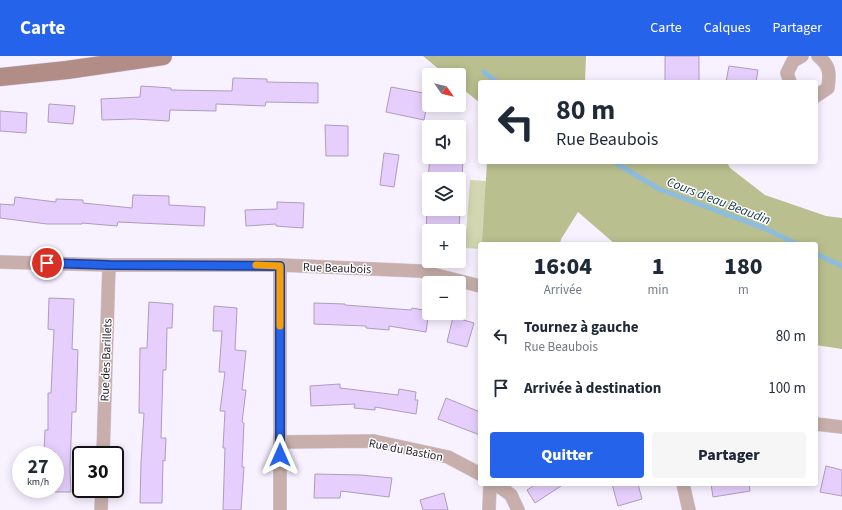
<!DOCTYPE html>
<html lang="fr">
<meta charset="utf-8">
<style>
:root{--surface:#fff;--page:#f6f6f7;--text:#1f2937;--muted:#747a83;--accent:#2563eb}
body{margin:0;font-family:"Source Sans 3",sans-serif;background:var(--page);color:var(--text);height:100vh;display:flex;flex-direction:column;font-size:15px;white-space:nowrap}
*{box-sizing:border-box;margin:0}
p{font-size:13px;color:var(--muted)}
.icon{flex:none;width:22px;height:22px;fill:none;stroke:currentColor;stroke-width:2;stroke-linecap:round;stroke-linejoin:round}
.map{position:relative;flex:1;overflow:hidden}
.sheet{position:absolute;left:478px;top:186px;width:340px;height:244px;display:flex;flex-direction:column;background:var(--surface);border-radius:4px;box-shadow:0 2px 10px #0003}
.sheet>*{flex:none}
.guide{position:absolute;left:478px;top:24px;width:340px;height:84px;border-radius:4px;box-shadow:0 2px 10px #0003;background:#fff;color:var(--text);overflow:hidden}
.needle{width:26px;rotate:124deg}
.tools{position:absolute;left:422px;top:12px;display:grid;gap:8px}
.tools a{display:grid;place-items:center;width:44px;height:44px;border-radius:4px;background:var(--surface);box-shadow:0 2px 10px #0003;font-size:20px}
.speed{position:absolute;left:12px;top:390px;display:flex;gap:8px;font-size:20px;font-weight:700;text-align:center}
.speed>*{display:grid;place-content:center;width:52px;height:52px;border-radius:50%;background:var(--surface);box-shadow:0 2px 10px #0003;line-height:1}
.speed small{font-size:10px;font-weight:400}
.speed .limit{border:2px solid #111;border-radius:6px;background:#fff;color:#111}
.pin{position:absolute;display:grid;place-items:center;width:34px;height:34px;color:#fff;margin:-17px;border:2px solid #fff;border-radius:50%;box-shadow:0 1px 4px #0007}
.me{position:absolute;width:44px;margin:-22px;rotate:0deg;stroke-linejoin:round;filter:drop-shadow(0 0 3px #0008)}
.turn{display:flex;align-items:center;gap:14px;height:84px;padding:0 12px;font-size:18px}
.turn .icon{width:52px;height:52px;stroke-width:2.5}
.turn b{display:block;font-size:28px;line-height:34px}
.eta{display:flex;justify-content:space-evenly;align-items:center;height:68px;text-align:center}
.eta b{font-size:24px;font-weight:800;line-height:28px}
.button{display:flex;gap:8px;margin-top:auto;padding:8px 12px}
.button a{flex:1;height:46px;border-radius:4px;background:var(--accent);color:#fff;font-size:16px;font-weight:800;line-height:46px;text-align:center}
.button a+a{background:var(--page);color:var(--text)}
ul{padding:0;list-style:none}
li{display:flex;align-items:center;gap:12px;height:52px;padding:0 12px}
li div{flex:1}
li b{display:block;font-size:15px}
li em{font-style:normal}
header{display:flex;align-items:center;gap:24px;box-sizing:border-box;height:56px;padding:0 20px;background:var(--accent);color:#fff}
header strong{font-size:19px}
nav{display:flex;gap:22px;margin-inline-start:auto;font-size:14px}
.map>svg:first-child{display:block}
.green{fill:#d2d7b1}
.forest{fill:#b9bf8e}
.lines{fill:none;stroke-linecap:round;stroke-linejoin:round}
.stream{stroke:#8ebcdc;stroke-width:5}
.building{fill:#e6cffd;stroke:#ad9dbc}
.street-casing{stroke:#d1cbd8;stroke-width:14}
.secondary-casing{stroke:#d1cbd8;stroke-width:19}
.street{stroke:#c8afab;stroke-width:13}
.secondary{stroke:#b28d88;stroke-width:18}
.route-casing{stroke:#184099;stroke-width:10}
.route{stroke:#2563eb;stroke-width:7}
.slow{stroke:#f59e0b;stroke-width:7}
.labels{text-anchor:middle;stroke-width:3;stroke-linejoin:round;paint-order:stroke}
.street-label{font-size:12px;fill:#221c28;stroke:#fff}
.water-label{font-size:13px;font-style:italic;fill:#0f344b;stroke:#fff}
</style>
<header>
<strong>Carte</strong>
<nav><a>Carte</a><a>Calques</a><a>Partager</a></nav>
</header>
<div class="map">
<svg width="842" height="454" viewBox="0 0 842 454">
<rect width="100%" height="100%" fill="#f8f1ff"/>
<path class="green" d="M 470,124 L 502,126 L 563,141 L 561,188 L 480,188 L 480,193 L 465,192 Z"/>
<path class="forest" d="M 423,0 L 586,0 L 585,26 L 480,26 L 480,47 L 459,30 L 459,19 L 446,19 Z
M 487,106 L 727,106 L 730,112 L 765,139 L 826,160 L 842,162 L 842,293 L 816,289 L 816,188 L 615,188 L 578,156 L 558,188 L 482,188 Z"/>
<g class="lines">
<path class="stream" d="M 484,16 L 497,26
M 614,106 L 659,133 L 766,173 L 797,188
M 816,198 L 842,210"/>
</g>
<path class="building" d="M 665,0 L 699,0 L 699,26 L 665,26 Z
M 729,10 L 758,14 L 756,26 L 726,26 Z
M 233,22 L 267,23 L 267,26 L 318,27 L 318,47 L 266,46 L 265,50 L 216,48 L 216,55 L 170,54 L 169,65 L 134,63 L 102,64 L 101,43 L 140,41 L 141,30 L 171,32 L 171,34 L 232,35 Z
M 391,31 L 429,38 L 424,64 L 386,56 Z
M 49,48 L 75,50 L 73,68 L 48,66 Z
M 0,55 L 27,57 L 26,77 L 0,75 Z
M 325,69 L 348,70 L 348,100 L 326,100 Z
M 384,97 L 399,99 L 394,131 L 380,129 Z
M 430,101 L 463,102 L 462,123 L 428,123 Z
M 133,139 L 169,140 L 169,149 L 205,151 L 204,170 L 118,166 L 117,170 L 82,167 L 82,168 L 47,168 L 0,162 L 0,148 L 14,149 L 15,141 L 56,146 L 56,143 L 83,144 L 83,147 L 132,152 Z
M 277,146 L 304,147 L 303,172 L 276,170 L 276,168 L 246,170 L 245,154 L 277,153 Z
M 427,153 L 460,153 L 459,175 L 426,175 Z
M 49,242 L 74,243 L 72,293 L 78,294 L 76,356 L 72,356 L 70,413 L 71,436 L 55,436 L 55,396 L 44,396 L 45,374 L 48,374 L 48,337 L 51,337 L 54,274 L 48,273 Z
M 149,246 L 173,248 L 172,272 L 167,272 L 166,314 L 163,314 L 161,382 L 166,382 L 165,405 L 163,404 L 162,447 L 140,447 L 141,407 L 144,357 L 139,357 L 140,292 L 147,292 Z
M 314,247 L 345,248 L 345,249 L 411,254 L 412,252 L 429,255 L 426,276 L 389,270 L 389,274 L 366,272 L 366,270 L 314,268 Z
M 214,250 L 237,252 L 235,294 L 246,295 L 242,334 L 246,334 L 242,366 L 244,367 L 242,411 L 244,411 L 241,454 L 223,454 L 225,392 L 223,392 L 225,355 L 220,355 L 225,316 L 219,316 L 222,275 L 213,275 Z
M 453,261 L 474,267 L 467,291 L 447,286 Z
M 340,328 L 340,332 L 398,339 L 399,333 L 416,336 L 415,344 L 418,344 L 416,358 L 375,351 L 375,354 L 354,352 L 355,348 L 311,350 L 310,330 Z
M 446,342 L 480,356 L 480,379 L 438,363 Z
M 826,410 L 842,414 L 842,440 L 820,436 Z
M 315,418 L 361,419 L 392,422 L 389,441 L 341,435 L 340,442 L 314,442 Z
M 536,428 L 564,428 L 535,447 L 527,434 Z
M 612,428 L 638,428 L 642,443 L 618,450 Z
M 711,428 L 749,428 L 750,435 L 713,441 Z
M 444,437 L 448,454 L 423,454 L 420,444 Z"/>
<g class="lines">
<g class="street-casing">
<path id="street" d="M 790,26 L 787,17 L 793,5 L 802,0
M 816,40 L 828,32 C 830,16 830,10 818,0
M 0,206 L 109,209 L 280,209 L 420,215 L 480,230
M 280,209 L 280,454
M 816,368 L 842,371
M 280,386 L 374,385 L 448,401 L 480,418
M 103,399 L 109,209
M 496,428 L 511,439 L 518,454
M 683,428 L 689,454
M 101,454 L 102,433
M 489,454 L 490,428"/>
</g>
<g class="secondary-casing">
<path id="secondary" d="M 0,21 L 67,14 L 163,0"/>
</g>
<use href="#street" class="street"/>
<use href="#secondary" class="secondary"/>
</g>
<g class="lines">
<g class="route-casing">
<path id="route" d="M 47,207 L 109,209 L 280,210 L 280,399"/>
</g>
<use href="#route" class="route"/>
<path class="slow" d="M 256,209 L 280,210 L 280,270"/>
</g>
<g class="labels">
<g class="street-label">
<text transform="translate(337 212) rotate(2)" y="4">Rue Beaubois</text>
<text transform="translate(106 304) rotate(-88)" y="4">Rue des Barillets</text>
<text transform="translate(406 394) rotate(11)" y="4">Rue du Bastion</text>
</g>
<g class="water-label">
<text transform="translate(719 144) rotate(21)" y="5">Cours d'eau Beaudin</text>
</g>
</g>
</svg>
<div class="tools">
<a><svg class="needle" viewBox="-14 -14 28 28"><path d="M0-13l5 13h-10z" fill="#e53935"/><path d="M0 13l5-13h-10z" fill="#747a83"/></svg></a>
<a><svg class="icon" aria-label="sound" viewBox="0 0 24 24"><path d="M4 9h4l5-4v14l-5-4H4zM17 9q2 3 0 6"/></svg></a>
<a><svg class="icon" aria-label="layers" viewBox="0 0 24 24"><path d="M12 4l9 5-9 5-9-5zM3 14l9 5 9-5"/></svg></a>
<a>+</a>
<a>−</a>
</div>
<div class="speed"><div>27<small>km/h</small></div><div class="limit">30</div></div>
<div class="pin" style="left:47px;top:207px;background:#d93025"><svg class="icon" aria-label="arrive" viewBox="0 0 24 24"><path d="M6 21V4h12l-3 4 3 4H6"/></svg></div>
<svg class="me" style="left:280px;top:399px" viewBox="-20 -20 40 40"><path d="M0-17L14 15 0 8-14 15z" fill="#2563eb" stroke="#fff" stroke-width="4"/></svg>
<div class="guide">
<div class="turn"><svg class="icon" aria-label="left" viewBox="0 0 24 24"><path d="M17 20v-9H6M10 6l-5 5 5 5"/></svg><div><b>80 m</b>Rue Beaubois</div></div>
</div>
<section class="sheet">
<div class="eta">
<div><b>16:04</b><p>Arrivée</p></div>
<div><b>1</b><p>min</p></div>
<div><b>180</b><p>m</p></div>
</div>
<ul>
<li><svg class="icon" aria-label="left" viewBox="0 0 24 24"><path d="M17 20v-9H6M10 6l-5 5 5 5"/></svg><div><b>Tournez à gauche</b><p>Rue Beaubois</p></div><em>80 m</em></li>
<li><svg class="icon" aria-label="arrive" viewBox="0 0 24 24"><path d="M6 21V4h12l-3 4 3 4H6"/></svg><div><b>Arrivée à destination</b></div><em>100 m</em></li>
</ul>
<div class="button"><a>Quitter</a><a>Partager</a></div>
</section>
</div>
